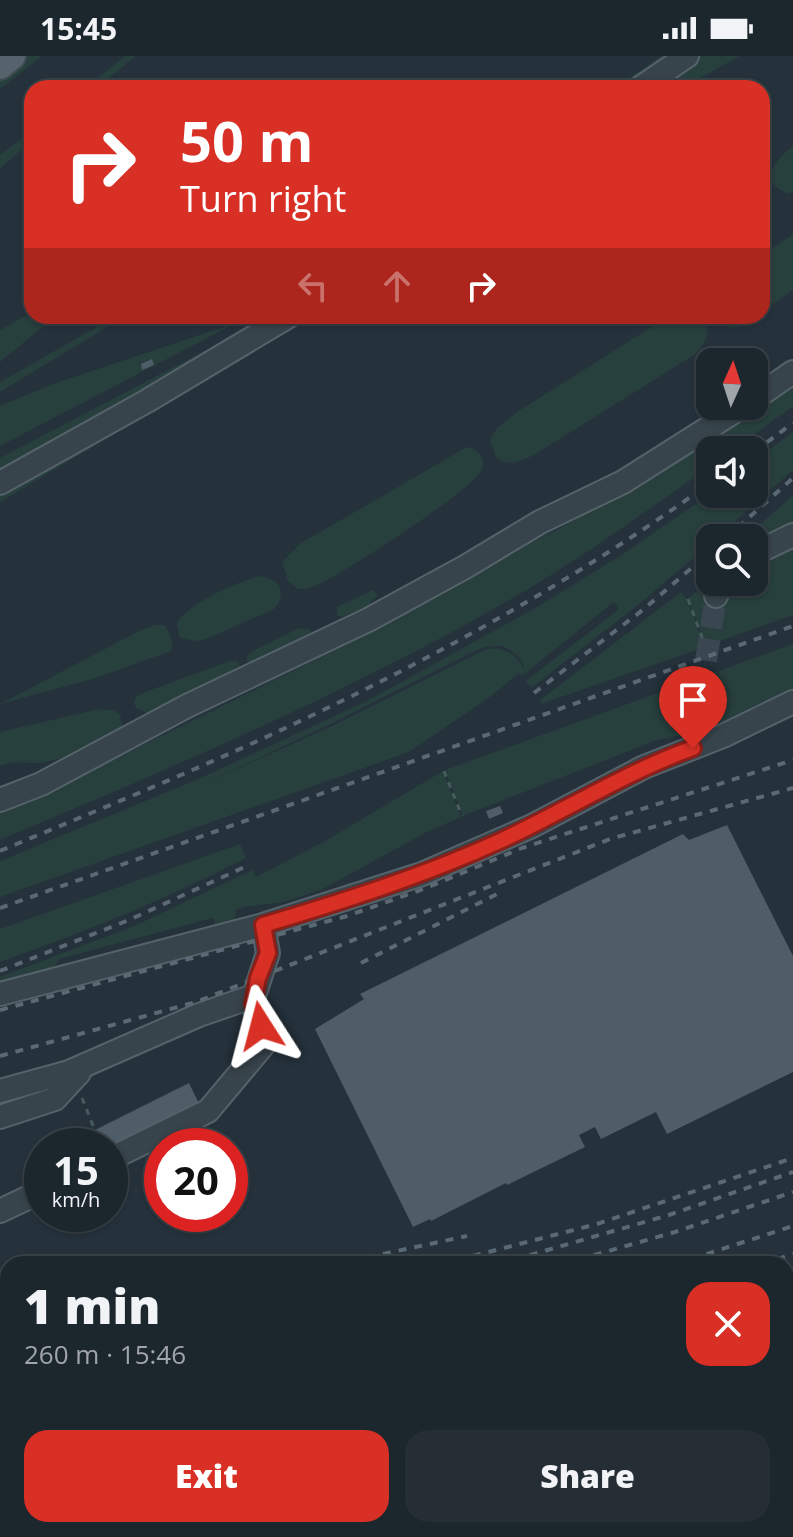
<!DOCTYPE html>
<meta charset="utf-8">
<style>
:root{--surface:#1c262d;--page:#252e35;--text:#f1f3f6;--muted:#a0a5aa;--line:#3a4349;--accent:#d93025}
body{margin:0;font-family:"Open Sans",sans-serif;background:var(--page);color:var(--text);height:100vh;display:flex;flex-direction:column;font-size:30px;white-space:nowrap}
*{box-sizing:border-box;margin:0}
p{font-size:26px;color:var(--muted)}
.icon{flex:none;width:44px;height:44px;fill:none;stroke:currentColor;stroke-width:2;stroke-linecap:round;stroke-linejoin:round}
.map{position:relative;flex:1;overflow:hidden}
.sheet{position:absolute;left:0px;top:1200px;width:794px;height:282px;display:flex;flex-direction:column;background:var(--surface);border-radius:24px 24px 0 0;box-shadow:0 2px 6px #0004,0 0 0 2px var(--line)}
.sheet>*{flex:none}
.top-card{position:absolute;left:24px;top:24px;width:746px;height:244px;border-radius:24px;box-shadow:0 2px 6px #0004,0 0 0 2px var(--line);background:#d93025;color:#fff;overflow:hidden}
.needle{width:52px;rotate:3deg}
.controls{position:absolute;left:696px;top:292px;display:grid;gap:16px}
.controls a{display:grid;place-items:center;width:72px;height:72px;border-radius:16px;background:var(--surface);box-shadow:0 2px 6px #0004,0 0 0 2px var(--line);font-size:40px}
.speed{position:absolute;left:24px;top:1072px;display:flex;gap:16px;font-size:40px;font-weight:700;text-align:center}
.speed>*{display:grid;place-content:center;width:104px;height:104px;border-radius:50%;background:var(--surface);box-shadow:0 2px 6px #0004,0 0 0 2px var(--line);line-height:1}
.speed small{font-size:20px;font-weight:400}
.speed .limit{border:12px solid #d22;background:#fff;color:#111}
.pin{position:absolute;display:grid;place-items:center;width:68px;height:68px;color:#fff;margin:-82px -34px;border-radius:50% 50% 50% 0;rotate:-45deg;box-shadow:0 0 8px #0007}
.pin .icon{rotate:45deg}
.me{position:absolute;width:88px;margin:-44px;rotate:351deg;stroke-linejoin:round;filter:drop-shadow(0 0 6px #0008)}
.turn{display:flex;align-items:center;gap:28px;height:168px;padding:0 24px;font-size:36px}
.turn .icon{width:104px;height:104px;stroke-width:2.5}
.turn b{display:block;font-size:56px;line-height:68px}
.lanes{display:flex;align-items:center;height:76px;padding:0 24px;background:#0003;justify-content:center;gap:40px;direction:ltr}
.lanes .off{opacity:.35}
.round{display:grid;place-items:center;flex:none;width:84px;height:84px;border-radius:24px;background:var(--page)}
.headline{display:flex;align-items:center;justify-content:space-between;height:136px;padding:0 24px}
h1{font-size:48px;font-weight:800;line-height:60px}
.primary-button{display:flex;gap:16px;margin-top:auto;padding:16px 24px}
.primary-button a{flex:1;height:92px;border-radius:24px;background:var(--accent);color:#fff;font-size:32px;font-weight:800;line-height:92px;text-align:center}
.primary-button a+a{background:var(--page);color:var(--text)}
.status{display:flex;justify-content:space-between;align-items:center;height:56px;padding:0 40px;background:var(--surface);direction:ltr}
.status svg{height:22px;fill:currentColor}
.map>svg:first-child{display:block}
.green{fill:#273f3d;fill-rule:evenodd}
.building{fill:#4e5d67}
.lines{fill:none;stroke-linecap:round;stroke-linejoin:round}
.minor-tunnel{stroke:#3a4751;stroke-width:22;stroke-dasharray:22 11;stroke-linecap:butt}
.minor-casing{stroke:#56626a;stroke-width:26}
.major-casing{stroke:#414d55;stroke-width:30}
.path{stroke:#465b5b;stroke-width:3;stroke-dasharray:6 6;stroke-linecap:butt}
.minor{stroke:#38444c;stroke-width:22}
.major{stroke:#56636c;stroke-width:26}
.rail{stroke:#5a6973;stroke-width:4;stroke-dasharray:8 8;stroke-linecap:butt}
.route-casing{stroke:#8d1f18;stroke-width:20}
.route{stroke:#d93025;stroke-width:14}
</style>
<div class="status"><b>15:45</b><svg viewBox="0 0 49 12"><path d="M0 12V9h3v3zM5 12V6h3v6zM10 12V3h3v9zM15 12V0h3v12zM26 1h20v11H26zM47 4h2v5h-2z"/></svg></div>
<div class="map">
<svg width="793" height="1481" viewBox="0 0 793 1481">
<rect width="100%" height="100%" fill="#25323c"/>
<path class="green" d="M 26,0 L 42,0 L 0,33 L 0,20 Z
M 125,0 L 136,0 L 96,32 L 85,32 Z
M 661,0 L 672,0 L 631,32 L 614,32 Z
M 695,0 L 740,0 L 682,32 L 650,32 Z
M 32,74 L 32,84 L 0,113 L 0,99 Z
M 793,90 L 793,136 L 789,138 C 756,126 774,105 793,90 Z
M 793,178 L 793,234 L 762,256 L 762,199 Z
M 32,256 L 32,260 L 56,260 L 0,306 L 0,274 Z
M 116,260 L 125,260 L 0,336 L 0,326 Z
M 299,260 L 312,260 L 0,446 L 0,432 Z
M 669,260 L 703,260 C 711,278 708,285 694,299 L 534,399 C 520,405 509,412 496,401 L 490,384 L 497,372 L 517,356 Z
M 715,260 L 756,260 L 739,271 L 729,272 Z
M 236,267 L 0,390 L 0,350 L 53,328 Z
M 254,269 L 0,420 L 0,402 Z
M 793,329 L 793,350 L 733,394 L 710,394 L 710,410 C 651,452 589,497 525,535 C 355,634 181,708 0,784 L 0,752 L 24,746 L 78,721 L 362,581 L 435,541 L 506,498 L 562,471 L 632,431 L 744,356 Z
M 793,376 L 793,414 L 716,482 L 710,482 L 710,488 L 638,549 L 531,632 L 526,625 L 619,553 L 614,546 L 522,620 L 519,617 L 490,641 L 409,696 L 0,841 L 0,805 L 196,724 L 365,646 L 537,551 L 623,498 L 710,438 L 754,438 L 754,405 ZM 501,590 C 513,595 524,602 525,616 C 519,599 505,590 486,593 L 332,670 L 199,730 L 331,668 L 471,597 L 485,591 Z
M 467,391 C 480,393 488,405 480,417 C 467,437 334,525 310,532 C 306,533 302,533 298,533 L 288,525 L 282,506 L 301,487 Z
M 793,439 L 793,475 L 754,493 L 754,482 L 745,482 Z
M 793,484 L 793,559 L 706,590 L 688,542 L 705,528 L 699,520 L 710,512 L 710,526 L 718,526 L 711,555 L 716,556 L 719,540 L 728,526 L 754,526 L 754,502 Z
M 262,520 C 281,524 287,539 274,553 L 209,582 L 197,585 L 180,582 L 177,567 C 185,549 242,523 262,520 Z
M 373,534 L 378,539 L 366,551 L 342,561 L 337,559 L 337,551 Z
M 681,536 L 687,543 L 705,591 L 541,648 L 540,644 Z
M 155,569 L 164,569 C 170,575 174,586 171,595 L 96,622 L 0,648 L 141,574 Z
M 299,572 L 310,573 L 313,583 L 253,610 L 247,605 L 247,599 L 253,595 Z
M 793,588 L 793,634 L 737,663 L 698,678 L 700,656 L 696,655 L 693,677 L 657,684 L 463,760 L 445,714 Z
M 230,605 L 236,605 L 242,612 L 163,653 L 146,657 L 136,652 L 134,646 L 136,641 L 145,636 Z
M 99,653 L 113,654 L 120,659 L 122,668 L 119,677 C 96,690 72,701 46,706 C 30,709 15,703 0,710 L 0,676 Z
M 443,715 L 461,761 L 427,776 L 321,834 L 284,846 L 244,851 L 236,854 L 235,867 L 217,872 L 213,862 L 59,903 L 51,916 L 0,931 L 0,921 L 134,870 L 252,814 L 256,821 L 325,785 Z
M 240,788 L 246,802 C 167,843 85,876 0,906 L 0,873 Z
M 793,1232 L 793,1364 L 786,1366 L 786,1235 Z
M 793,1367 L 793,1481 L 199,1481 L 290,1474 L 786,1474 L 786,1369 Z
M 0,1377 L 8,1377 L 8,1474 L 277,1474 L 148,1481 L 0,1481 Z"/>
<path class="building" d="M 152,303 L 154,309 L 142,314 L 141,308 Z
M 500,750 L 503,757 L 489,763 L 486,755 Z
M 727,769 L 793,900 L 793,1016 L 667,1078 L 656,1056 L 601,1083 L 595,1071 L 579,1079 L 585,1091 L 507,1129 L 506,1127 L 431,1165 L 430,1163 L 413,1171 L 315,973 L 364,943 L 360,938 L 683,778 L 689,784 Z
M 189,1027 L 201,1052 L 110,1097 L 110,1090 L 98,1090 L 91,1076 Z"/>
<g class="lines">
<path class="minor-tunnel" d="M 696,670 L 716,540"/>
<g class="minor-casing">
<path id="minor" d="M 640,32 L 687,0
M 754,343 L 793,316
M 0,427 L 147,345 L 289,260
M 754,498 L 793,479
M 716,540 L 722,526
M 0,744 L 41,728 L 187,650 L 368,564 L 465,511 L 540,466 L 623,426 L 743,350
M 0,938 L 263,869 L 422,818 L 532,770 L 644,711 L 723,680 L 793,646
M 0,1035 L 69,1016 L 199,959 L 254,940 L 268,897 L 263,869
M 0,1061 L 55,1043 L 79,1017 L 81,1011
M 110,1103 L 208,1055 L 265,987 C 266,970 251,958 254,940
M 0,1155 L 42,1135"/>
</g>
<g class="major-casing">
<path id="major" d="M 0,10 L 12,0"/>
</g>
<path class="path" d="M 688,543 L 704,587
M 444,715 L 462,760
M 82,1042 L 94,1072 L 87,1076 L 94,1090
M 786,1310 L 793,1308
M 0,1381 L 8,1381
M 786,1401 L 793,1399
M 0,1431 L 8,1431
M 137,1481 L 140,1474
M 484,1481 L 504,1474"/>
<use href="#minor" class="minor"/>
<use href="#major" class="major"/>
<path class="rail" d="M 754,396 L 793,367
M 726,482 L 793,422
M 534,637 L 644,553 L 710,496
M 0,795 C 93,756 187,718 279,675 C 429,605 576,524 710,427
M 0,852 L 793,570
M 361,907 L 497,838
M 0,915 L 129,864 L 249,809
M 0,954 L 347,860 L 426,832 L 522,792 L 793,704
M 0,1000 L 196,946 L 610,783 L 793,732
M 336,1208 L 467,1180
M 442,1208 L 597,1168 L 793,1102
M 499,1208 L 669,1159 L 793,1116
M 563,1208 L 675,1176 L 793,1136
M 676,1208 L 793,1170
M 762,1208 L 793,1198
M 786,1221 L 793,1219
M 0,1245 L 8,1244
M 0,1268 L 8,1268
M 0,1293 L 8,1292
M 0,1321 L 8,1320
M 0,1338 L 8,1338
M 0,1358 L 8,1358"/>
</g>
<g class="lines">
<g class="route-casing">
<path id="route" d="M 261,970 L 253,948 L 258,922 L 268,897 L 263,869 C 344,845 423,820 500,785 C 565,755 626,716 693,692"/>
</g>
<use href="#route" class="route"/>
</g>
</svg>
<div class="controls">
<a><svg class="needle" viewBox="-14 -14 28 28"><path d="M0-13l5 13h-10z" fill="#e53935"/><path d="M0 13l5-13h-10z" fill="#a0a5aa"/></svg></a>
<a><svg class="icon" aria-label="sound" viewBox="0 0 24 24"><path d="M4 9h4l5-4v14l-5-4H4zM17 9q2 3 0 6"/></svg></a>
<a><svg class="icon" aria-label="search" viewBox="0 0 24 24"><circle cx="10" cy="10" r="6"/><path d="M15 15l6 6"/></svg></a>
</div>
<div class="speed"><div>15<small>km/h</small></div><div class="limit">20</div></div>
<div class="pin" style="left:693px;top:692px;background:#d93025"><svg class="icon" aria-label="arrive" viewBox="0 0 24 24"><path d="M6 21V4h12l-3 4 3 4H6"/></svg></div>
<svg class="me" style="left:261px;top:970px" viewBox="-20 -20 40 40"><path d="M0-17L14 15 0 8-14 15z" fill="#d93025" stroke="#fff" stroke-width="4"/></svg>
<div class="top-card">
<div class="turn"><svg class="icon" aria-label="right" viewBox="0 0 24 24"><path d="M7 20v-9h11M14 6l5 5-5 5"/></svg><div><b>50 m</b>Turn right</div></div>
<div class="lanes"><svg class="icon off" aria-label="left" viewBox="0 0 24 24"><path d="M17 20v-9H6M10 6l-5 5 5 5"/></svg><svg class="icon off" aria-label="ahead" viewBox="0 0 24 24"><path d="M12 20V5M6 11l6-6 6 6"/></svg><svg class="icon" aria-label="right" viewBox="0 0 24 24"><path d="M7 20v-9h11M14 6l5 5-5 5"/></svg></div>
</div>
<section class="sheet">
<div class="headline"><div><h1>1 min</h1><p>260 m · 15:46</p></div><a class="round" style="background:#d93025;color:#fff"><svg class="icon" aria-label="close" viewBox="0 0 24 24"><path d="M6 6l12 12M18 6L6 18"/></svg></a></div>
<div class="primary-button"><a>Exit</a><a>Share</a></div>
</section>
</div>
